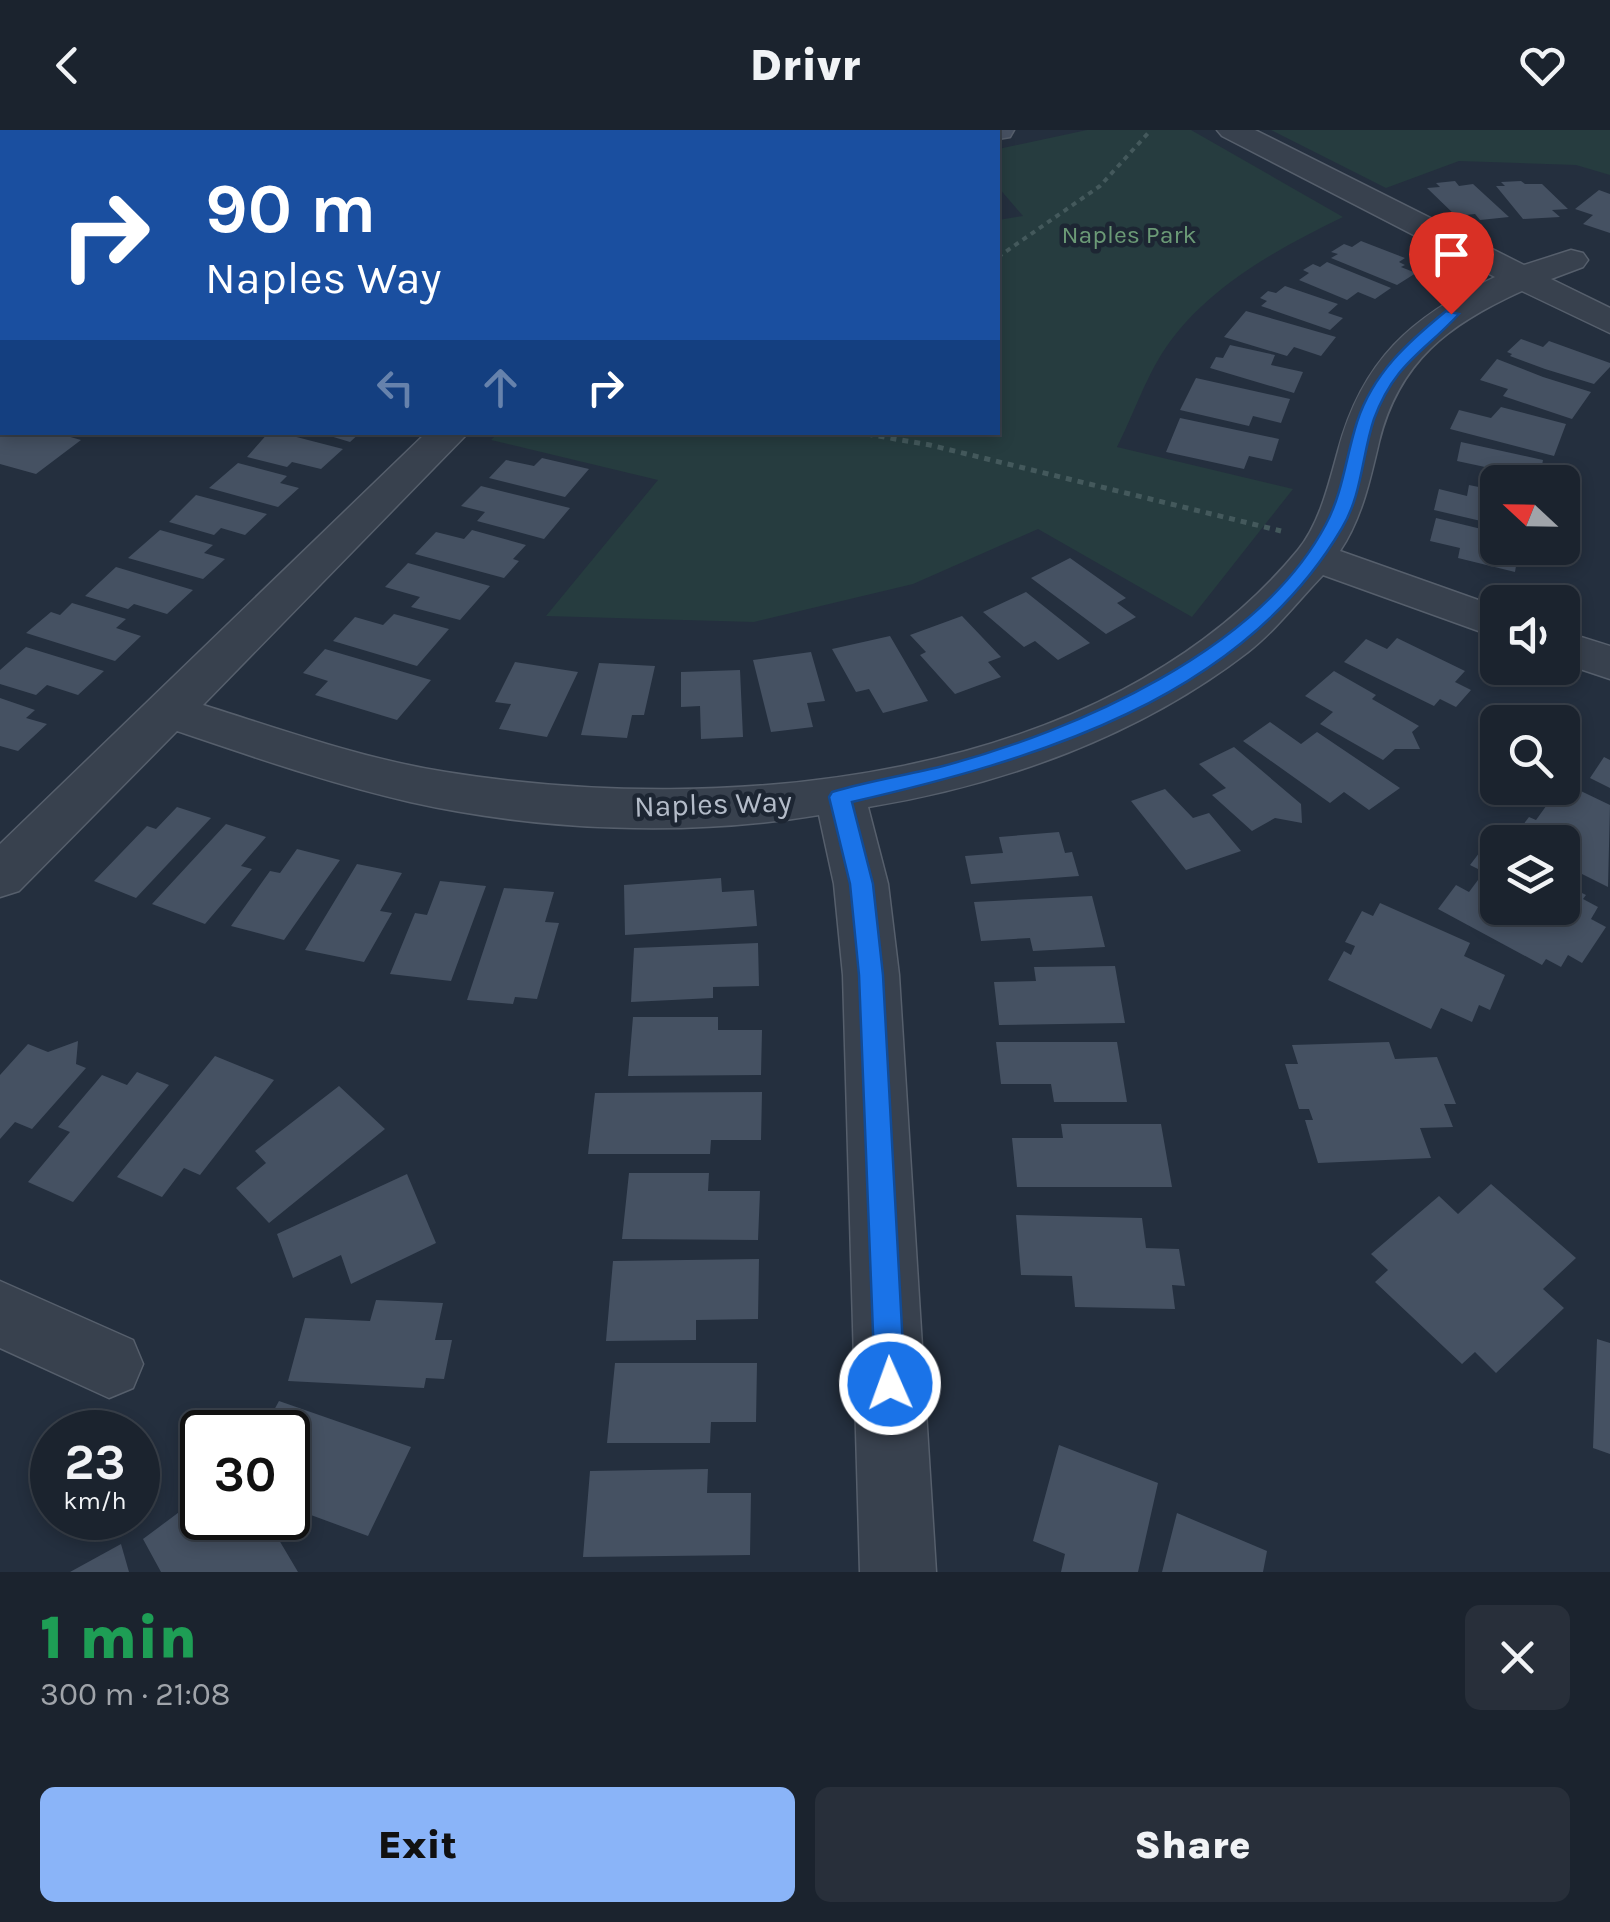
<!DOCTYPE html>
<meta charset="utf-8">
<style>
:root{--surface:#1b232e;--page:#282f3a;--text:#f1f3f6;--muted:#a0a4aa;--line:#39404a;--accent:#8ab4f8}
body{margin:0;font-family:Karla,sans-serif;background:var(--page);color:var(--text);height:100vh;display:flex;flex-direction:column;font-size:38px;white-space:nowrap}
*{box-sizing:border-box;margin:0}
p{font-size:32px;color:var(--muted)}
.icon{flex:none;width:55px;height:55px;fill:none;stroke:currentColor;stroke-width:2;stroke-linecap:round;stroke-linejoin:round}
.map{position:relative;height:1442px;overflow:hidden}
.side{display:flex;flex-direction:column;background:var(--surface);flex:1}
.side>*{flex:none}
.hud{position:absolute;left:0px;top:0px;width:1000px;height:305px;box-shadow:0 5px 15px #0003,0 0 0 2px var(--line);background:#1a4fa0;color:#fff;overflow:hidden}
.needle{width:65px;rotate:292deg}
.fabs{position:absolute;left:1480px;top:335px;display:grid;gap:20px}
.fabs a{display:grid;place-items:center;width:100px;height:100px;border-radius:15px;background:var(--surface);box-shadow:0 5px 15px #0003,0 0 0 2px var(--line);font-size:50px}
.speed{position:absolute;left:30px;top:1280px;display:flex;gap:20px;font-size:50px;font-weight:700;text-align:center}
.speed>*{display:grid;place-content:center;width:130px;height:130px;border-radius:50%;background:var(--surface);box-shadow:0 5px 15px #0003,0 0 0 2px var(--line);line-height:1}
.speed small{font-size:25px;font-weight:400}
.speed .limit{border:5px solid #111;border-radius:15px;background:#fff;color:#111}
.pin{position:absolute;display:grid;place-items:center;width:85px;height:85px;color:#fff;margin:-102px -42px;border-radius:50% 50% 50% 0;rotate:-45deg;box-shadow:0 0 10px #0007}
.pin .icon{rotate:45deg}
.me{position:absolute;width:110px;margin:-55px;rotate:358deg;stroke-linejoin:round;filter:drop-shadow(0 0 8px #0008)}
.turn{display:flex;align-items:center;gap:35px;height:210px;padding:0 40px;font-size:45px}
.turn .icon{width:130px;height:130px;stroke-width:2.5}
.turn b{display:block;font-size:70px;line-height:85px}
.lanes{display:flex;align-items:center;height:95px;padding:0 40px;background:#0003;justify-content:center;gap:50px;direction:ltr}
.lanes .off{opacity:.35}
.round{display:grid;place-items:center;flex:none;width:105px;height:105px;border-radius:15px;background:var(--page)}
.summary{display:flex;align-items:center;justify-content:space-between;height:170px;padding:0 40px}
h1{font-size:60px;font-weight:800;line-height:75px;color:#1e9e55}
.cta{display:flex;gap:20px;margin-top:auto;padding:20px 40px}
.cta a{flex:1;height:115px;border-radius:15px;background:var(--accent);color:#111;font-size:40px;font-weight:800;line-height:115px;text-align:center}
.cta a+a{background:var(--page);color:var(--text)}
header{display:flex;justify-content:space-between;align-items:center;height:130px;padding:0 40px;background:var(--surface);font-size:45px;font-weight:800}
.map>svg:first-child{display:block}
.green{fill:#263c3f}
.building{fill:#455162}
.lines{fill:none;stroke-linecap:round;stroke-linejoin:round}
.street-casing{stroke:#565f6c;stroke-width:3}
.secondary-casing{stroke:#565f6c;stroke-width:3}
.path-far1{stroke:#44595c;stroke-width:4;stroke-dasharray:5 5;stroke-linecap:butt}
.path{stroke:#44595c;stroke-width:5;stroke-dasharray:6 6;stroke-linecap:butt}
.street{fill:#38414e;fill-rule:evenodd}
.secondary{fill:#465061;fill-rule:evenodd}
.route{fill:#1a73e8;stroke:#114b97;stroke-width:2.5}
.labels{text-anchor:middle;stroke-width:9;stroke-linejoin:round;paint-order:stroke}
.far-park-label{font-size:25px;fill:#6b9a76;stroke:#1d2633}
.street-label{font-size:30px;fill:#b4bcc9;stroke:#1d2633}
</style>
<header><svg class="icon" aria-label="back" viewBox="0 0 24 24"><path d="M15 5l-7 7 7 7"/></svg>Drivr<svg class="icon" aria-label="heart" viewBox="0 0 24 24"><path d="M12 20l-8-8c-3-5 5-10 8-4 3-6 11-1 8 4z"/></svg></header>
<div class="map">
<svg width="1610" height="1442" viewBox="0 0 1610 1442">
<rect width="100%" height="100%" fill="#242f3e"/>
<path class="green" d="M 1087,0 L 1191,0 L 1343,87 C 1279,118 1212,154 1169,213 C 1147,243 1134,284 1117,317 L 1293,359 L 1192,487 L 1038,399 L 913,454 L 754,492 L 546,486 L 658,350 L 491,310 L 498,303 L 998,302 L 998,90 L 1023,86 L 998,57 L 998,19 Z
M 1271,0 L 1610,0 L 1610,45 L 1576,35 L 1459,31 L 1386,58 Z"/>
<path class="building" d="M 1455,51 L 1459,56 L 1473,54 L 1509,87 L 1480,90 L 1475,84 L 1456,86 L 1427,58 L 1440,57 L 1436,53 Z
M 1521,51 L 1525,54 L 1542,54 L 1568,79 L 1552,80 L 1560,87 L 1523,89 L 1496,56 L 1505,56 L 1501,52 Z
M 1599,60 L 1610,64 L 1610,103 L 1583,94 L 1593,85 L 1575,79 Z
M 1361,111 L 1405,128 L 1399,132 L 1405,135 L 1401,137 L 1416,143 L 1397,155 L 1331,128 L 1338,124 L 1331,122 L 1344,114 L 1352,117 Z
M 1327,132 L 1391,158 L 1375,169 L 1358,162 L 1347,170 L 1299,150 L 1309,143 L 1303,140 L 1313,134 L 1320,137 Z
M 1285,156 L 1338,174 L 1328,183 L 1343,188 L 1330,200 L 1261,176 L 1267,171 L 1260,168 L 1268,161 L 1276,163 Z
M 1246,181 L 1336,207 L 1321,226 L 1294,217 L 1287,226 L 1224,207 Z
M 1521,209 L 1543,217 L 1549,211 L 1610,233 L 1610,237 L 1594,254 L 1545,239 L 1510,226 L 1512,224 L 1507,222 Z
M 1230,215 L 1275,225 L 1271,235 L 1303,242 L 1294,263 L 1210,238 L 1216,227 L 1223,228 Z
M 1497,229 L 1543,247 L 1591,262 L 1572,289 L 1503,266 L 1508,259 L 1480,250 Z
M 1196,248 L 1290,269 L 1281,293 L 1253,286 L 1249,296 L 1180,280 Z
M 1501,277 L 1566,294 L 1554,326 L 1450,299 L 1459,280 L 1491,288 Z
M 1180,288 L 1279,309 L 1272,331 L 1249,326 L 1244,339 L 1166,322 Z
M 0,302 L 53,302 L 81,310 L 36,344 L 0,334 Z
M 269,302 L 277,302 L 343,319 L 321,339 L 292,332 L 287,337 L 247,327 Z
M 317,302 L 361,302 L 350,312 Z
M 1461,312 L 1543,330 L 1539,352 L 1482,348 L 1485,337 L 1457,331 Z
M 542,328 L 589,339 L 565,367 L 489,348 L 506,330 L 534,336 Z
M 238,333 L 287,346 L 280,353 L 299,358 L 278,377 L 209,358 Z
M 1469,355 L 1498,361 L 1498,395 L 1434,380 L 1439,359 L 1467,366 Z
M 481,356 L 570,378 L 544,409 L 477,391 L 485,382 L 461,376 Z
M 196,365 L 267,384 L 245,405 L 221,398 L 214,405 L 169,392 Z
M 1436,388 L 1498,403 L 1498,418 L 1519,418 L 1515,442 L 1458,428 L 1460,418 L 1430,411 Z
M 160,400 L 213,415 L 204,423 L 225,429 L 203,449 L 128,428 Z
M 472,400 L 526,415 L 513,429 L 519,431 L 504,448 L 415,424 L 436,402 L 464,409 Z
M 1070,428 L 1126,468 L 1117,473 L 1136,487 L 1106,504 L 1031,448 Z
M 408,433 L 490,456 L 460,490 L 411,477 L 420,467 L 385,457 Z
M 116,437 L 193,460 L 167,484 L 134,474 L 128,479 L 85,466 Z
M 1026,462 L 1090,513 L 1058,530 L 1035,511 L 1024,517 L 983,482 Z
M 72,473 L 126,489 L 116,498 L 141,506 L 115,531 L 26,503 L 51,482 L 60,485 Z
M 394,484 L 449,499 L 417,536 L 333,511 L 355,487 L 383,495 Z
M 962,486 L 1001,527 L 988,532 L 1001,547 L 955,564 L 920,525 L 926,522 L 910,505 Z
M 890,506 L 928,571 L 883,583 L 869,559 L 856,562 L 832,519 Z
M 1397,508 L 1465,541 L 1455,552 L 1471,560 L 1456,577 L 1440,569 L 1434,576 L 1344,532 L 1366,509 L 1387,519 Z
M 26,517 L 104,541 L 78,565 L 47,555 L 36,565 L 0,554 L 0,540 Z
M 325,519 L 431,550 L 397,590 L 315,565 L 328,551 L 303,543 Z
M 811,522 L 825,571 L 807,573 L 813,597 L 771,602 L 753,530 Z
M 515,532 L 578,542 L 547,607 L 499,599 L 511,574 L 495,572 Z
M 599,533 L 655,536 L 644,585 L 632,585 L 627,608 L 581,605 Z
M 740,540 L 743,607 L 701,609 L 700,576 L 681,577 L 681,542 Z
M 1334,541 L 1376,565 L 1372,569 L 1419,596 L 1412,602 L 1420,619 L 1395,619 L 1383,630 L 1320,594 L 1333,582 L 1305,566 Z
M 0,568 L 35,580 L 26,588 L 47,594 L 18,621 L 0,616 Z
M 1270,592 L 1301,614 L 1317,602 L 1400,658 L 1369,680 L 1344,662 L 1330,673 L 1243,611 Z
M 1234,617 L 1301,674 L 1302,693 L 1275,688 L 1252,701 L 1212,665 L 1226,658 L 1199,634 Z
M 1604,627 L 1610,630 L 1610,658 L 1590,648 Z
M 1562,652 L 1610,675 L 1608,757 L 1562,734 L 1562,712 L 1519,712 L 1512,709 L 1529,687 L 1536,690 L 1549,672 L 1545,670 L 1554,658 L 1562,658 Z
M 1165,659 L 1193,688 L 1209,683 L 1241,721 L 1186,740 L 1131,671 Z
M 177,677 L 211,688 L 136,768 L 94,751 L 147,696 L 156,699 Z
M 226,694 L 266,707 L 241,736 L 252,739 L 205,794 L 152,774 Z
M 1059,702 L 1065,723 L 1072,722 L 1079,746 L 971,754 L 965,726 L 1003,723 L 999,707 Z
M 1486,714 L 1498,720 L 1498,778 L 1562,778 L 1562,753 L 1586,765 L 1583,769 L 1598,777 L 1591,789 L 1606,797 L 1582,833 L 1568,825 L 1561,837 L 1546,829 L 1542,835 L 1438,779 L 1456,755 L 1469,762 L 1484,742 L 1470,735 Z
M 297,719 L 340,730 L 284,810 L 231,796 L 270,741 L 280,743 Z
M 357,734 L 402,743 L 380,781 L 392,783 L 364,832 L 305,820 Z
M 721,748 L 722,762 L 754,760 L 757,796 L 625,805 L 624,755 Z
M 440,751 L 486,756 L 451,851 L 390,844 L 415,783 L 427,785 Z
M 504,758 L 554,762 L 545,792 L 559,793 L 537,869 L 515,867 L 513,874 L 467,870 Z
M 1092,766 L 1105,817 L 1033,821 L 1030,808 L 981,811 L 974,772 Z
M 1380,773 L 1470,813 L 1464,826 L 1505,845 L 1490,880 L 1479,875 L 1472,892 L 1441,878 L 1431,899 L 1328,850 L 1344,821 L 1351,825 L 1355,816 L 1345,812 L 1362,781 L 1373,786 Z
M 758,813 L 759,856 L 713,857 L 713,868 L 631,872 L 634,818 Z
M 1115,836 L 1125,893 L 999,895 L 994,852 L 1036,851 L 1034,837 Z
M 633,887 L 718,887 L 718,900 L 762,900 L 761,945 L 628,946 Z
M 78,911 L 76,934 L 86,938 L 32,999 L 15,992 L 0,1009 L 0,945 L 28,914 L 48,922 Z
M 996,912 L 1117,912 L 1127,972 L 1054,972 L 1051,954 L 1001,954 Z
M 1389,912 L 1395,929 L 1437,927 L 1456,974 L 1444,974 L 1453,997 L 1420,998 L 1431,1028 L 1318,1033 L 1305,990 L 1313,990 L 1309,979 L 1299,979 L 1285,934 L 1298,934 L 1292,915 Z
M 215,926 L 274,950 L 200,1045 L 184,1038 L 162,1067 L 117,1047 Z
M 137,942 L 169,955 L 73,1072 L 28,1052 L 70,1002 L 58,997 L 102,945 L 127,955 Z
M 339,956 L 385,999 L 269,1093 L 236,1058 L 266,1033 L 255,1021 Z
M 762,962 L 761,1010 L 711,1010 L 710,1024 L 588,1024 L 595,963 Z
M 1061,994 L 1161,994 L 1172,1057 L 1017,1057 L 1012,1008 L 1063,1008 Z
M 629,1043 L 709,1043 L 708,1061 L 760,1061 L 758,1110 L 622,1109 Z
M 407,1044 L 436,1113 L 351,1154 L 341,1125 L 293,1148 L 277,1104 Z
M 1491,1054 L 1576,1128 L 1543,1159 L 1564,1178 L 1496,1243 L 1475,1222 L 1462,1234 L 1375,1152 L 1388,1140 L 1371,1124 L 1439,1066 L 1458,1084 Z
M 1016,1085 L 1142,1088 L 1146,1118 L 1179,1119 L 1185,1156 L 1172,1155 L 1175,1179 L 1075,1177 L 1072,1146 L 1021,1145 Z
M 759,1129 L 758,1189 L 696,1190 L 696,1210 L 606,1211 L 613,1131 Z
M 376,1170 L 443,1173 L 435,1210 L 452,1210 L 444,1249 L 426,1248 L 424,1258 L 288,1251 L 305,1188 L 370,1191 Z
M 1597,1209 L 1610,1213 L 1610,1324 L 1593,1318 Z
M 615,1233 L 757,1233 L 756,1292 L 711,1292 L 710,1313 L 607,1313 Z
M 279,1271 L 411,1317 L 368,1406 L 300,1381 L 312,1358 L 294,1352 L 298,1346 L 288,1342 L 288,1302 L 262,1302 Z
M 1059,1315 L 1158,1353 L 1138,1442 L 1061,1442 L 1065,1424 L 1033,1411 Z
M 708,1339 L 707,1363 L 751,1363 L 750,1425 L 583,1427 L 590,1341 Z
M 202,1365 L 202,1388 L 221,1388 L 233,1408 L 259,1388 L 266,1388 L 298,1442 L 161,1442 L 143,1409 Z
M 1177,1383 L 1267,1421 L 1263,1442 L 1162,1442 Z
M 121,1414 L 129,1442 L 70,1442 Z"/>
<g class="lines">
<g class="street-casing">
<path id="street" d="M 625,0 L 655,0 L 655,2 L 626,2 Z
M 1217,0 L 1255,0 L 1524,135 L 1571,120 L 1583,123 L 1588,130 L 1583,137 L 1551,149 L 1610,178 L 1610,203 L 1522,161 C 1449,194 1399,231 1379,312 C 1370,350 1362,388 1340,421 L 1498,477 L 1498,508 L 1323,445 C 1299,470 1275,501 1248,522 C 1139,606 1003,655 868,677 L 888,754 L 899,845 L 936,1442 L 860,1442 L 843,845 L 834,754 L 819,685 C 687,707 540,701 410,672 C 331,654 254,627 177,601 L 19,761 L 0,767 L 0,714 L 427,302 L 469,302 L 203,575 C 283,600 363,629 446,642 C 726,687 1105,654 1298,420 C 1320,393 1329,353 1338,321 C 1362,230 1412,186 1495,147 L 1222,6 Z
M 0,141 L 2,141 L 2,161 L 0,161 Z
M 2,205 L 2,227 L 0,228 L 0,206 Z
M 1562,501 L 1610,516 L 1610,549 L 1562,533 Z
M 0,1151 L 133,1210 L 143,1234 L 133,1258 L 109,1268 L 0,1218 Z"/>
</g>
<g class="secondary-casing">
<path id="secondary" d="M 269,0 L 308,0 L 310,2 L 270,2 Z
M 968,0 L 1014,0 L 1010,7 L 998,9 L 998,2 Z"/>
</g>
<path class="path-far1" d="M 998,127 L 1100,56 L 1151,0"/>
<path class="path" d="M 855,302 L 930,315 L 1281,401"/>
<use href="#street" class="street"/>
<use href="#secondary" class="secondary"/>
</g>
<path class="route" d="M 1446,181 L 1459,184 C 1423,223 1395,233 1374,289 C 1362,325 1362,365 1342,398 C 1241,570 1034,630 852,672 L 873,754 L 883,845 L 905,1254 L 901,1265 L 890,1269 L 880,1265 L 875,1254 L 859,845 L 850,754 L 829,667 L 832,662 C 869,651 907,645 943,636 C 1075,601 1260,520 1326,394 C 1343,362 1346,326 1357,292 C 1373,243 1408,212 1446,181 Z"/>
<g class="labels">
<g class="far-park-label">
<text x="1129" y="113">Naples Park</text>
</g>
<g class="street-label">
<text transform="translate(713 674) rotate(-2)" y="10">Naples Way</text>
</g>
</g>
</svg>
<div class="fabs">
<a><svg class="needle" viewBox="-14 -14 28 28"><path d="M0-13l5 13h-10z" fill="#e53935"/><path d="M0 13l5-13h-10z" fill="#a0a4aa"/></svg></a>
<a><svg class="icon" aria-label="sound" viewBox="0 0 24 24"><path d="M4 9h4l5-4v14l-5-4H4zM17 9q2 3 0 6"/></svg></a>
<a><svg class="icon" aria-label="search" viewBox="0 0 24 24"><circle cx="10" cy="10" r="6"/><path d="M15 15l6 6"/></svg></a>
<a><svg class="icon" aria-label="layers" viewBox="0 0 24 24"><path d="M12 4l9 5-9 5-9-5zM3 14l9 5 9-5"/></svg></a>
</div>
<div class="speed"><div>23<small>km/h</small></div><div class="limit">30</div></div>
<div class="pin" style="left:1451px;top:184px;background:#d93025"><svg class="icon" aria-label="arrive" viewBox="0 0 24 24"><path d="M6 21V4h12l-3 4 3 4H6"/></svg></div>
<svg class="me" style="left:890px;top:1254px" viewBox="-20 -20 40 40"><circle r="17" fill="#1a73e8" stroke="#fff" stroke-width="3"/><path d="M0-11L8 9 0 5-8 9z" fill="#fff"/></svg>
<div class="hud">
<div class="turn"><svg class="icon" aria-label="right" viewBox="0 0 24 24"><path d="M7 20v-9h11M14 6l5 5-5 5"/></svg><div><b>90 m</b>Naples Way</div></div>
<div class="lanes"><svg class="icon off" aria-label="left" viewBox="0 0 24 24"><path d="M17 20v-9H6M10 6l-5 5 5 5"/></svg><svg class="icon off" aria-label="ahead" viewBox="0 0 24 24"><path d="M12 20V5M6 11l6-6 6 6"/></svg><svg class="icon" aria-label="right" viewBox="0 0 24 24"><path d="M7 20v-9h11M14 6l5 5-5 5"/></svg></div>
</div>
</div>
<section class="side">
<div class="summary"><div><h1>1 min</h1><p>300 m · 21:08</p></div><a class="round"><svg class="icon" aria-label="close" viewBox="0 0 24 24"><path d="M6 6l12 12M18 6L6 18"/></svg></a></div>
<div class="cta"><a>Exit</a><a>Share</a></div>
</section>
